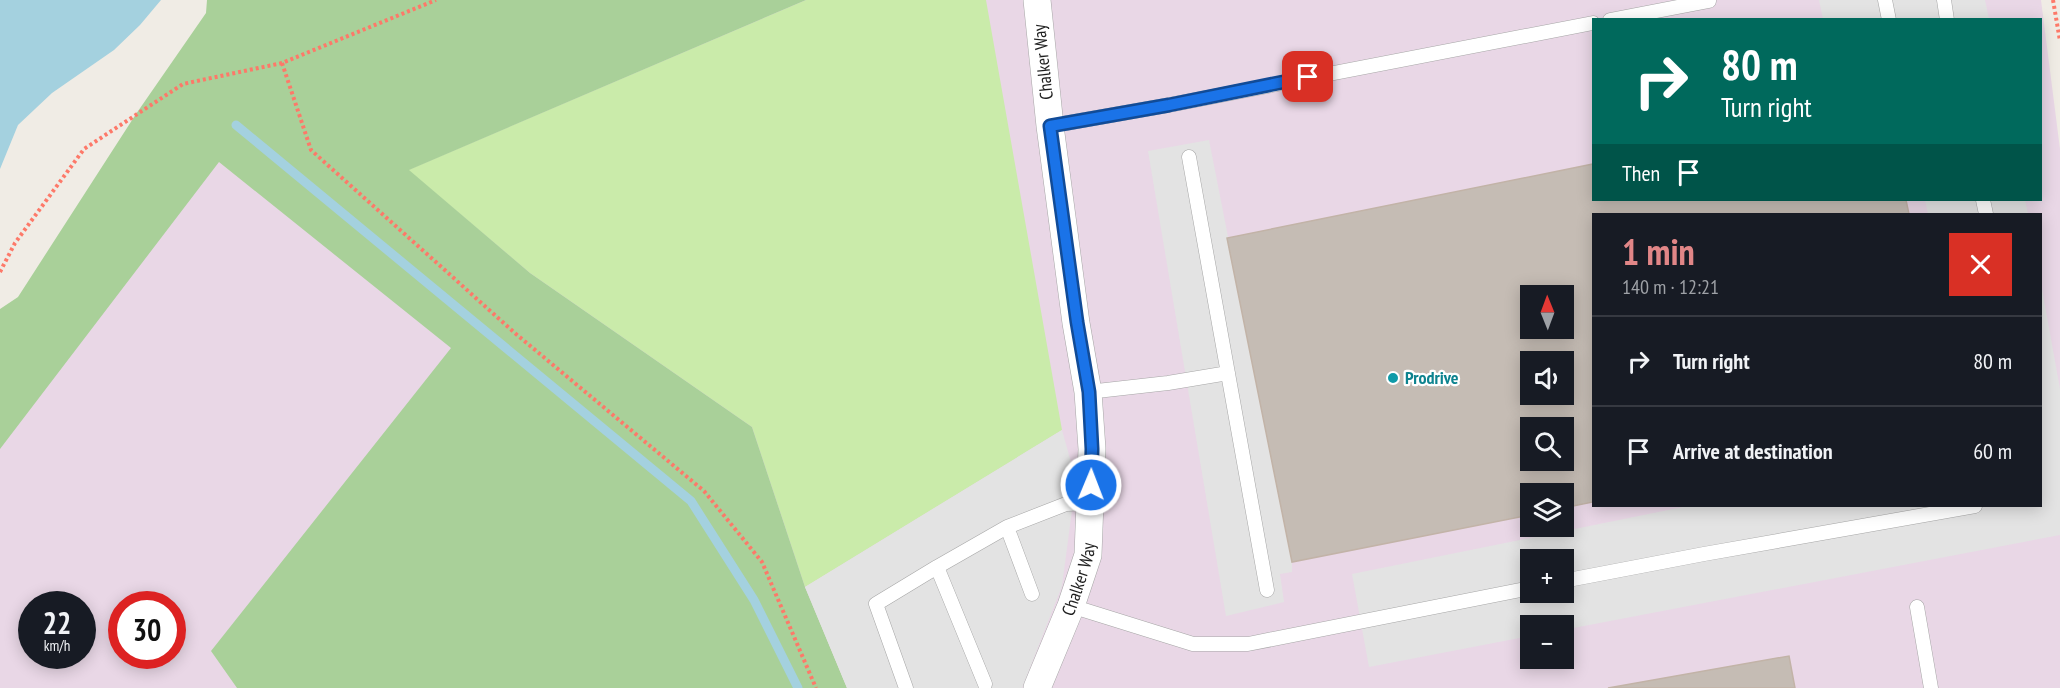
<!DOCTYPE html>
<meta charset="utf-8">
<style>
:root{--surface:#171b24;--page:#20242c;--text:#f1f3f6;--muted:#9ea1a6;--line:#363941;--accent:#e18687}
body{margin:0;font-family:"PT Sans Narrow",sans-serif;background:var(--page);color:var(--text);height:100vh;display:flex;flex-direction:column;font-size:22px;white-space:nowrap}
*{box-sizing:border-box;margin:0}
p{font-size:20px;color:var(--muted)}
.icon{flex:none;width:33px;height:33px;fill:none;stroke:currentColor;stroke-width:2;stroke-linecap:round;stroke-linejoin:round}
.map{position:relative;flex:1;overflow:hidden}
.details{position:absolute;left:1592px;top:213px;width:450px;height:294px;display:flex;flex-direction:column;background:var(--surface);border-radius:0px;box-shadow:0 3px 15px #0003}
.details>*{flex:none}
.banner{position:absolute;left:1592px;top:18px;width:450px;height:183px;border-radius:0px;box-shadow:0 3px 15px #0003;background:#00695c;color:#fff;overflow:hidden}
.needle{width:39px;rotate:359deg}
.controls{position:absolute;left:1520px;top:285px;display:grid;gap:12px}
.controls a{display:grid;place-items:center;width:54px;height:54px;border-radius:0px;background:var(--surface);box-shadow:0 3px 15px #0003;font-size:30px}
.speed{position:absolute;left:18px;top:591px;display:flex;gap:12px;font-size:30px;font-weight:700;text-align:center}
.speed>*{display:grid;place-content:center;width:78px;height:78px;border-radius:50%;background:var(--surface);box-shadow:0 3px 15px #0003;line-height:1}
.speed small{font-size:15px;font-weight:400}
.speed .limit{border:9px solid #d22;background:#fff;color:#111}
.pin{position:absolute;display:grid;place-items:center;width:51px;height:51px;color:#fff;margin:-26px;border-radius:12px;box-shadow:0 3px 9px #0006}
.me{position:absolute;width:66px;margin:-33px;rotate:1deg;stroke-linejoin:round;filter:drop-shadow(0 0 4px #0008)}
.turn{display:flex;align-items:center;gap:21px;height:126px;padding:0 30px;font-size:27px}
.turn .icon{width:78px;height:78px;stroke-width:2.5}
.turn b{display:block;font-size:42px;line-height:51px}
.then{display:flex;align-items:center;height:57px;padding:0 30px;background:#0003;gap:12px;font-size:22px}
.round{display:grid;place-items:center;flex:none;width:63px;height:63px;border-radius:0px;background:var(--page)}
.overview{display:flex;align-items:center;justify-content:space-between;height:102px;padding:0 30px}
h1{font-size:36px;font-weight:700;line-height:45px;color:var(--accent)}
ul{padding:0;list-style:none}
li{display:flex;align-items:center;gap:18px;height:90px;padding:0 30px;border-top:2px solid var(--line)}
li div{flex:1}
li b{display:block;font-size:22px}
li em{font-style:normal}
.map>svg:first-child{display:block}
.industrial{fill:#e9d7e6;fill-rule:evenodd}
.grass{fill:#caebaa}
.forest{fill:#a9d099}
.parking{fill:#e3e3e3;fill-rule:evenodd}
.water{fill:#a4d1df}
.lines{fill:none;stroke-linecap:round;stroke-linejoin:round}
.stream{stroke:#a4d1df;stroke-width:9}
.building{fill:#c5bcb4;stroke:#c2b3a7;stroke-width:1.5;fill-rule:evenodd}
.lane-casing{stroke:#a6a6a6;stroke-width:15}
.street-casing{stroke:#a6a6a6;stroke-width:28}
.path{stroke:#fd7969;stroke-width:4;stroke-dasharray:3 3;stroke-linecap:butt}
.lane{stroke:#fff;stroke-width:14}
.street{stroke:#fff;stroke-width:27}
.route-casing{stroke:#114b97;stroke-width:15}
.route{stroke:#1a73e8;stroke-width:10}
.culture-dot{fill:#0f9aa8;stroke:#fff;stroke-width:2}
.labels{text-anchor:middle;stroke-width:4.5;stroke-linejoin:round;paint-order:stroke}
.street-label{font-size:18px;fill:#1f1f1f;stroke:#fff}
.culture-label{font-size:18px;font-weight:bold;fill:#0d838f;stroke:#fff;text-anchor:start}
</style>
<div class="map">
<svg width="2060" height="688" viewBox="0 0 2060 688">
<rect width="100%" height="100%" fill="#f0ece5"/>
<path class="industrial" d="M 225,0 L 2041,0 L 2060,149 L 2060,688 L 853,688 L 812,603 L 847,688 L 0,688 L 0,332 ZM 1593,20 L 2040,20 L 2040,200 L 1593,200 ZM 1593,214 L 2040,214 L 2040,506 L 1593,506 ZM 1530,296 L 1563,296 L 1563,328 L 1530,328 ZM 1530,362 L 1563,362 L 1563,394 L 1530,394 ZM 1530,428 L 1563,428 L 1563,460 L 1530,460 ZM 1530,494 L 1563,494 L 1563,526 L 1530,526 ZM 1530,560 L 1563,560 L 1563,592 L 1530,592 ZM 32,604 L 82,604 L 82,656 L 32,656 ZM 122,604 L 172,604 L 172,656 L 122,656 ZM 1530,626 L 1563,626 L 1563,658 L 1530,658 Z"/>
<path class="grass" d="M 806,0 L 986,0 L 1062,430 L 805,587 L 752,427 L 530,273 L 408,170 Z"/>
<path class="forest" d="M 207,0 L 806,0 L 409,170 L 530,273 L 752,427 L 805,587 L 847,688 L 237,688 L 211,651 L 451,348 L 219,162 L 0,449 L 0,309 L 18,297 L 136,114 L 206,13 Z"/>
<path class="parking" d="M 1819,0 L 1985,0 L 1989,19 L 1823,19 Z
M 1209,140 L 1292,562 L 1292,572 L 1280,574 L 1284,602 L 1226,616 L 1148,151 Z
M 1925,200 L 2025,200 L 2028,214 L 1928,214 Z
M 2040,278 L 2060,389 L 2060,535 L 1563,630 L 1563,626 L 1530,626 L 1530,636 L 1369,667 L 1352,574 L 1688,506 L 2040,506 ZM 1530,560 L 1563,560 L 1563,592 L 1530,592 Z
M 1062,430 L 1076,480 L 1062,586 L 1022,688 L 847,688 L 805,587 Z"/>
<path class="water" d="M 0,0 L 161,0 L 140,25 L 114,50 L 52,93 L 18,125 L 0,169 Z"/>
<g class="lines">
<path class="stream" d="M 236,125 L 691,501 L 754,600 L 798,688"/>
</g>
<path class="building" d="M 1593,164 L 1593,200 L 1906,200 L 1909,214 L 1593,214 L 1593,502 L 1563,508 L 1563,494 L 1530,494 L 1530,515 L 1292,562 L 1227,238 ZM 1530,296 L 1563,296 L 1563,328 L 1530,328 ZM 1530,362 L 1563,362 L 1563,394 L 1530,394 ZM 1530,428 L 1563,428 L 1563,460 L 1530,460 Z
M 1789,656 L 1795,688 L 1608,688 Z"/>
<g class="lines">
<g class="lane-casing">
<path id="lane" d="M 1885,0 L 1889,20
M 1944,0 L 1947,20
M 1610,20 L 1709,1
M 1050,126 L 1169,105 L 1593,23
M 1189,157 L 1267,590
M 1983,200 L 1986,214
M 1088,392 L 1168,383 L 1228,373
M 1563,581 L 1704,554 L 1975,506
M 1032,594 L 1007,527 L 1066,504 L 1091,503
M 1071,606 L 1193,644 L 1248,644 L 1530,588
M 1917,607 L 1931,688
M 985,684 L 937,567 L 1007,527
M 906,688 L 876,604 L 937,567"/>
</g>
<g class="street-casing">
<g id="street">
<path id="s1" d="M 1037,688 L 1071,606 L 1088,555 L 1092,449 L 1088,392 L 1076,323 L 1050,126 L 1037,0"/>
</g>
</g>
<path class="path" d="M 2053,0 L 2060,41
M 282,63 L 311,150 L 516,334 L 704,491 L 762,562 L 816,688
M 0,272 L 15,243 L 84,149 L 183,84 L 282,63 L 436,0"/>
<use href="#lane" class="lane"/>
<use href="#street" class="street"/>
</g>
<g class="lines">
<g class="route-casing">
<path id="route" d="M 1091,485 L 1092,449 L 1089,392 L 1077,322 L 1050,126 L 1169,105 L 1308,77"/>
</g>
<use href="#route" class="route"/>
</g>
<circle class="culture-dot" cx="1393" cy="378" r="6"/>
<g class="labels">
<g class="street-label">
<text transform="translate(1043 62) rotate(-96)" y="6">Chalker Way</text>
<text dy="6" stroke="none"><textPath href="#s1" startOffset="117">Chalker Way</textPath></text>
</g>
<g class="culture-label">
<text x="1405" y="384">Prodrive</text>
</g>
</g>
</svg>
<div class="controls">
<a><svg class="needle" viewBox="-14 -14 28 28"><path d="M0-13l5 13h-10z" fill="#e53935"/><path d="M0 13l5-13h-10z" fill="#9ea1a6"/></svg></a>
<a><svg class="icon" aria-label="sound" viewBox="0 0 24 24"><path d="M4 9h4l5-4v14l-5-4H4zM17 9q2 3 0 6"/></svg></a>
<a><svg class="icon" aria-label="search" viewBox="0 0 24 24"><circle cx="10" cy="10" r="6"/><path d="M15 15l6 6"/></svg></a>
<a><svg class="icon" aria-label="layers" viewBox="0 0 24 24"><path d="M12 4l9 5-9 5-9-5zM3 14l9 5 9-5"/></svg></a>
<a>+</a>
<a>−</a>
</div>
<div class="speed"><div>22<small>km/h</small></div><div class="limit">30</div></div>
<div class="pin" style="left:1308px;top:77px;background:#d93025"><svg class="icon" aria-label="arrive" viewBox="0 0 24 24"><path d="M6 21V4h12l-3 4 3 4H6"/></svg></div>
<svg class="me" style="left:1091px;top:485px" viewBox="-20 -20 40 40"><circle r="17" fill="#1a73e8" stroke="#fff" stroke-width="3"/><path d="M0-11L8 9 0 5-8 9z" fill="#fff"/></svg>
<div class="banner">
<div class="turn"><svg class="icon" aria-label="right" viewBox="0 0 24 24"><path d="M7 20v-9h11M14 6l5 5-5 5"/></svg><div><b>80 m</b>Turn right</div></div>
<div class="then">Then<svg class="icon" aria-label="arrive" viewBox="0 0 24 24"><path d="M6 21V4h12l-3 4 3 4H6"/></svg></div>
</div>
<section class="details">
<div class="overview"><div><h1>1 min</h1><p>140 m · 12:21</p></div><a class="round" style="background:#d93025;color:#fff"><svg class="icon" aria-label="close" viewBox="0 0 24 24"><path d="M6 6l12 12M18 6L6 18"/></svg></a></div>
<ul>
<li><svg class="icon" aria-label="right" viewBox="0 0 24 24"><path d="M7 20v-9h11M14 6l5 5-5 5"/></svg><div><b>Turn right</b></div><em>80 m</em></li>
<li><svg class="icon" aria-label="arrive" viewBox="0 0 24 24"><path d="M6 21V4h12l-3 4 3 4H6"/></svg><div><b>Arrive at destination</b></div><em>60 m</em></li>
</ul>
</section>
</div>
